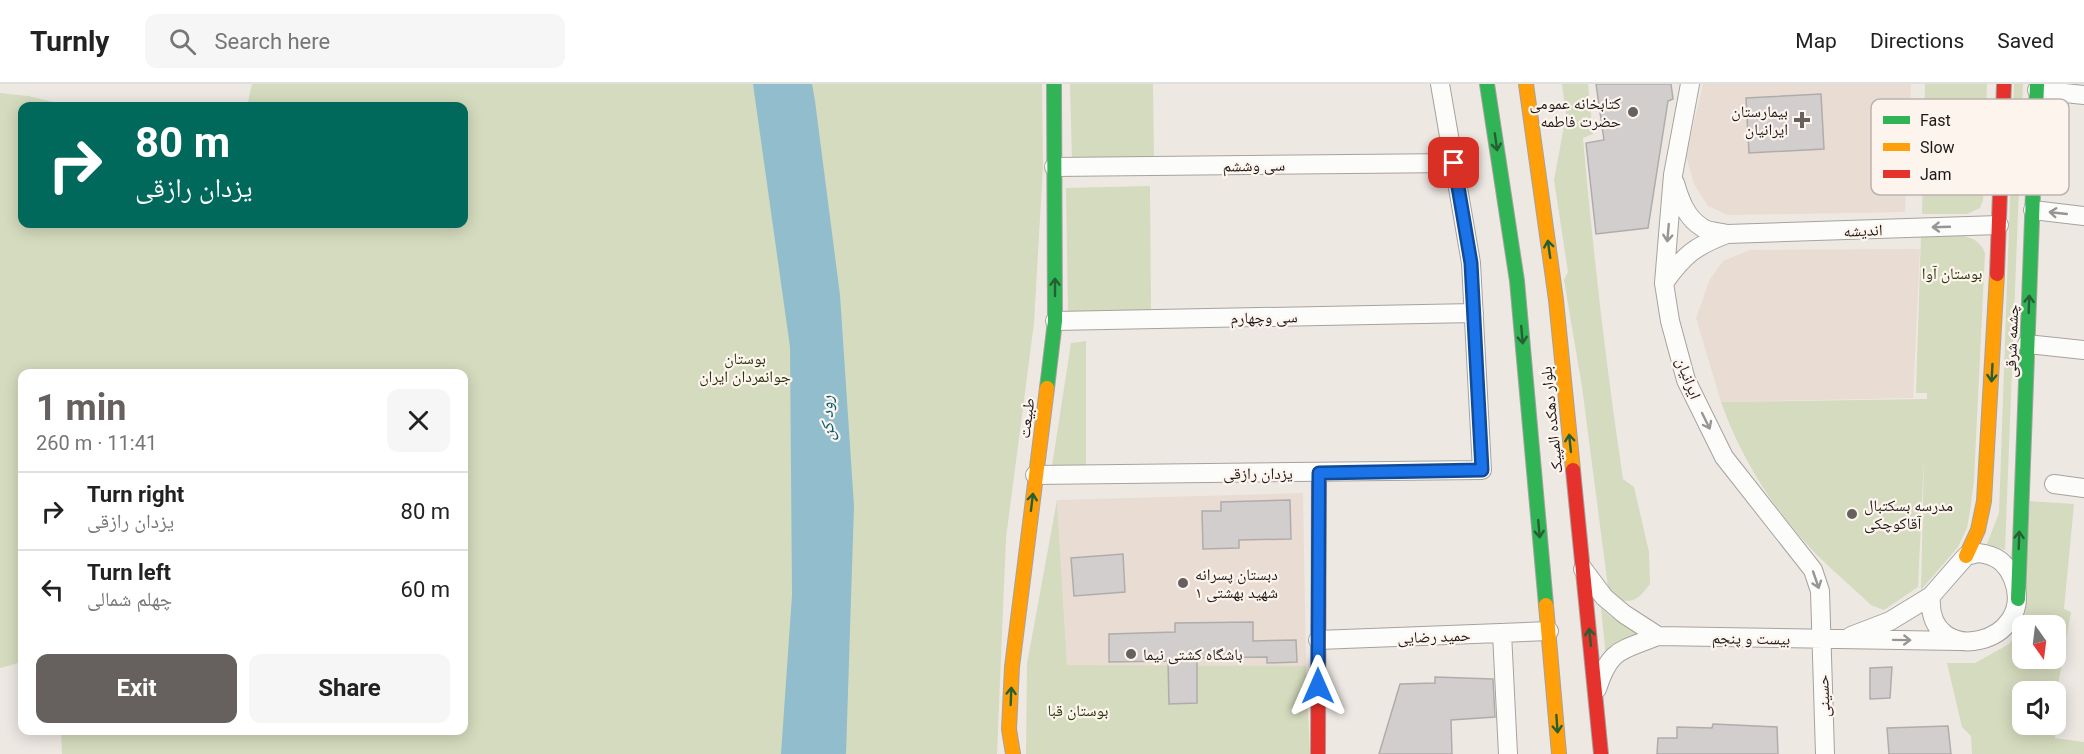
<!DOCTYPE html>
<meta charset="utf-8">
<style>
:root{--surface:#fff;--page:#f6f6f6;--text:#222;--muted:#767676;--line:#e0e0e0;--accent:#66615e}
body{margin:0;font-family:Roboto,"Noto Naskh Arabic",sans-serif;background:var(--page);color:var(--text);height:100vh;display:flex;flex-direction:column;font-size:22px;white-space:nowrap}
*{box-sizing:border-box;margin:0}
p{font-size:20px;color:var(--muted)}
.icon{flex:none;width:33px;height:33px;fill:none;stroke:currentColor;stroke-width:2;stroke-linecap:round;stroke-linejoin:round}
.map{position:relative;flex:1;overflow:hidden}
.side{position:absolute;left:18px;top:285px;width:450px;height:366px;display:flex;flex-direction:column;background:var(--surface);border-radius:12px;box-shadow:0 3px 15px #0003}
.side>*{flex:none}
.banner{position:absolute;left:18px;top:18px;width:450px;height:126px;border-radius:12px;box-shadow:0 3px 15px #0003;background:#00695c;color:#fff;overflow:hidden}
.needle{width:39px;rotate:166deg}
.tools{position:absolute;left:2012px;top:531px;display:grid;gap:12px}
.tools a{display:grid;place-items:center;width:54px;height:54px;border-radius:12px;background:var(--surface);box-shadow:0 3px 15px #0003;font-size:30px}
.pin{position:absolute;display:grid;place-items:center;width:51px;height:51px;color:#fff;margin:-26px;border-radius:12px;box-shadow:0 3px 9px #0006}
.me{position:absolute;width:66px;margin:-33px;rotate:0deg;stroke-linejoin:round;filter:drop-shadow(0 0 4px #0008)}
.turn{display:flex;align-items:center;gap:21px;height:126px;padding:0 18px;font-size:27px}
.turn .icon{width:78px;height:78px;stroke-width:2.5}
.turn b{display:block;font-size:42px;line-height:51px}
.round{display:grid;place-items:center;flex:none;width:63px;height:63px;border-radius:12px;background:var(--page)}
.overview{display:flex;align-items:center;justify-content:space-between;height:102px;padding:0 18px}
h1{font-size:36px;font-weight:700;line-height:45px;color:var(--accent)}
.button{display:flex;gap:12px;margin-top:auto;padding:12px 18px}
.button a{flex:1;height:69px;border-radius:12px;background:var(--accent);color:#fff;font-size:24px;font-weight:700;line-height:69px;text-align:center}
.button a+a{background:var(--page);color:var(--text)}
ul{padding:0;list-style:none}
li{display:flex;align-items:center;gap:18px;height:78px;padding:0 18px;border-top:2px solid var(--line)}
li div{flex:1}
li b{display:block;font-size:22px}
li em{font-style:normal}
header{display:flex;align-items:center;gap:36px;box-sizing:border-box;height:84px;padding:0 30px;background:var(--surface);border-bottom:2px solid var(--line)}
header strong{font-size:28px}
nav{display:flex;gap:33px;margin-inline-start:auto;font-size:21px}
.search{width:420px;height:54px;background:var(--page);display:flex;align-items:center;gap:15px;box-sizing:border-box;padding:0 21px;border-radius:12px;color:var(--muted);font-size:22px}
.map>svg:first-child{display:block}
.built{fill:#e9dcd3}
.green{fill:#d5dbbe;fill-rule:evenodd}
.water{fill:#92bdcd}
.building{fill:#d1cecd;stroke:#b0acac;stroke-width:1.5}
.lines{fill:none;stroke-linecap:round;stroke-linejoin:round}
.street-casing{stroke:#a6a29e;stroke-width:20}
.fast-casing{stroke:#a6a29e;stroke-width:16}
.slow-casing{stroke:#a6a29e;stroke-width:16}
.jam-casing{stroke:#a6a29e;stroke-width:16}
.street{stroke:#fcfcfb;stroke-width:18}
.fast{stroke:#30b455;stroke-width:14}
.slow{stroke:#ff9f0a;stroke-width:14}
.jam{stroke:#e5322d;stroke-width:14}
.oneway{stroke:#265f33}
.oneway2{stroke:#989694}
.route-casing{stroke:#114b97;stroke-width:15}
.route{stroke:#1a73e8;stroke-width:10}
.poi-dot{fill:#66615e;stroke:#fdf4ee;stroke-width:2}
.labels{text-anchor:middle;stroke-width:4.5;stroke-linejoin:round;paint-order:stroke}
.poi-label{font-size:16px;fill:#1d1917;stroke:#fdf4ee;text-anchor:start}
.street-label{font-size:16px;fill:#1d1917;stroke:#fdf4ee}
.park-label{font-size:16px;fill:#283309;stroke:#fdf4ee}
.water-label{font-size:18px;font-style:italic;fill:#005e76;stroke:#fdf4ee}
.key{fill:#fdf4ee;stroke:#bab2ae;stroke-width:1.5}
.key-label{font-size:16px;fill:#1d1917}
</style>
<header>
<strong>Turnly</strong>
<div class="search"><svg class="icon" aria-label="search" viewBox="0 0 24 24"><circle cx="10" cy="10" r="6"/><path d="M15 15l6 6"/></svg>Search here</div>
<nav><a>Map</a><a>Directions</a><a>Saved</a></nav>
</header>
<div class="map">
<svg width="2084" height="670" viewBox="0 0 2084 670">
<rect width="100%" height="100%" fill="#eee8e3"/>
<path class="built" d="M 1703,0 L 1911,0 L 1905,128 L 1728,131 L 1708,122 L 1694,100 L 1686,72 Z
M 1920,165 L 1913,314 L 1721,318 L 1696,234 L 1710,195 L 1723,177 L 1750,166 Z
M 1303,409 L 1306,582 L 1067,581 L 1057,416 Z"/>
<path class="green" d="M 252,0 L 1042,0 L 1043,82 L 1034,239 L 1006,454 L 997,670 L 62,670 L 61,647 L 464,646 L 464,290 L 22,290 L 22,578 L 0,584 L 0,9 L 28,12 L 71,22 L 22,22 L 22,140 L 464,140 L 464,22 L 247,22 Z
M 1070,0 L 1153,0 L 1154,76 L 1072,77 Z
M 1562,0 L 1588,0 L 1593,50 L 1583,54 C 1593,168 1606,281 1623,395 L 1634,403 L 1649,468 L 1650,500 C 1639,514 1635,520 1616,515 L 1608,503 L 1582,303 L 1564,196 L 1568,188 L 1554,96 L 1566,31 Z
M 1925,0 L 1987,0 L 1983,116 L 1980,124 L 1967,130 L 1922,130 Z
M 2014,0 L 2023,0 L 2005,466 L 1987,460 L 1999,429 Z
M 1150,102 L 1151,228 L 1068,229 L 1066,104 Z
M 1921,152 C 1942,152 1976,144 1985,169 L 1974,396 L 1971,421 L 1967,444 L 1958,463 L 1921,506 L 1924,373 L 1918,503 L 1884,526 L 1871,521 C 1849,500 1824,480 1804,457 C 1768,417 1739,369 1721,318 L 1927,315 L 1927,309 L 1916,309 Z
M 1086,257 L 1086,381 L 1052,382 L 1071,259 Z
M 1057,416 L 1067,581 L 1306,582 L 1310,670 L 1026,670 L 1027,580 Z
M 2030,417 L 2074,420 L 2064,525 L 2071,528 L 2058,601 L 2055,654 L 2084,658 L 2084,670 L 1972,670 L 1971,652 L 1962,643 L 1947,579 L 1975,579 L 2009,560 L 2022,544 L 2022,574 L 2055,574 L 2055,542 L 2022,541 ZM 2022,608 L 2055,608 L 2055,640 L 2022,640 Z
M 1601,524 L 1610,532 L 1644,550 L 1606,573 Z"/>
<path class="water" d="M 753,0 L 812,0 L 815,17 L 840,211 L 854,422 L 846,670 L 781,670 L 792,511 L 790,263 Z"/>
<path class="building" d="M 1596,0 L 1671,0 L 1673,15 L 1668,17 L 1648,144 L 1596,150 L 1586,59 L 1604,56 Z
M 1821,10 L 1824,65 L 1749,69 L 1746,14 Z
M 1290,416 L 1291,455 L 1239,456 L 1239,464 L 1203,465 L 1202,427 L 1221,427 L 1221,418 Z
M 1123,470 L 1125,508 L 1074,512 L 1071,474 Z
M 1253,538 L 1253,557 L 1296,556 L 1297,578 L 1267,579 L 1267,573 L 1197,574 L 1197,619 L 1169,620 L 1168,577 L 1109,578 L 1109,550 L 1175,548 L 1175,539 Z
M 1892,583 L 1890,614 L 1870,615 L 1870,584 Z
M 1435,593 L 1493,595 L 1495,633 L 1451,636 L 1452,670 L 1379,670 L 1400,600 L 1435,599 Z
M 1713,640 L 1777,643 L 1778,670 L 1657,670 L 1658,654 L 1677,654 L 1677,643 L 1712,644 Z
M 1948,642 L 1951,670 L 1889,670 L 1887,644 Z"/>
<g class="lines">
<g class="street-casing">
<path id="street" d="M 1690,0 L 1673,91 L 1664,199 L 1670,237 L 1686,296 L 1724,373 L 1813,486 L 1820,507 L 1825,670
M 2037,6 L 2084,11
M 1054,83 L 1454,79
M 1675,99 C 1680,116 1686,134 1703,144 C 1709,148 1720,148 1727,150 L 1999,141
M 2033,126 L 2084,132
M 1664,199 C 1684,171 1695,162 1727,150
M 1055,237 L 1474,229
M 2027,260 L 2084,266
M 1035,391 L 1482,386 L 1471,179 L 1440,0
M 2054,400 L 2084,404
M 1978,469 C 1996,471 2006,478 2013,495 C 2039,560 1925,587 1931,512 L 1966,472 Z
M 1583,485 L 1604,513 L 1624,530 L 1658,552
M 1502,549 L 1508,670
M 1851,552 L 1890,537 L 1931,512
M 1318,556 L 1549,547
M 1597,605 C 1610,564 1621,567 1658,552 L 1959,557"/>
</g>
<g class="fast-casing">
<path id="fast" d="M 1487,0 L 1517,197 L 1546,521
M 1047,304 L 1055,237 L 1054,0
M 2018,515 L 2037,0"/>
</g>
<g class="slow-casing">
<path id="slow" d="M 1526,0 L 1556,216 L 1573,386
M 1966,472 L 1978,446 L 1984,417 L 1997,190
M 1546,521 L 1559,670
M 1013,670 L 1009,645 L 1012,583 L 1047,304"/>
</g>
<g class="jam-casing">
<path id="jam" d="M 1997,190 L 2004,0
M 1573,386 L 1601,670
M 1318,670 L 1319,389"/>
</g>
<use href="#street" class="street"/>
<use href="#fast" class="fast"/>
<use href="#slow" class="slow"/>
<use href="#jam" class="jam"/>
</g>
<defs><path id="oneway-shaft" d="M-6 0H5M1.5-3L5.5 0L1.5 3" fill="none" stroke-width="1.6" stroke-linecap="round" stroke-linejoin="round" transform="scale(1.5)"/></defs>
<g class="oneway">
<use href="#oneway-shaft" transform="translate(1496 58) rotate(82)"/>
<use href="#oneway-shaft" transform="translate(1549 165) rotate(-98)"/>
<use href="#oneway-shaft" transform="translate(1055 203) rotate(-90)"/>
<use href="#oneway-shaft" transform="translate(2029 220) rotate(-88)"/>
<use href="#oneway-shaft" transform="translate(1522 251) rotate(85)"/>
<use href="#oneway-shaft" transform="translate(1992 289) rotate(93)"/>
<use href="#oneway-shaft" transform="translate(1570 359) rotate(-96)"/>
<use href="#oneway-shaft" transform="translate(1032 418) rotate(-83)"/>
<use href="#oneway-shaft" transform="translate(1539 445) rotate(85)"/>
<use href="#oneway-shaft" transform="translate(2019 456) rotate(-88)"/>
<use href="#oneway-shaft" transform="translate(1590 553) rotate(-96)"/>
<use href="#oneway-shaft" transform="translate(1011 612) rotate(-88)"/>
<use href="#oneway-shaft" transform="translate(1557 640) rotate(86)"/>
</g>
<g class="oneway2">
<use href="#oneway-shaft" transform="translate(2058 129) rotate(-174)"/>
<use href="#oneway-shaft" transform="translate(1941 143) rotate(178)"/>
<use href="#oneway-shaft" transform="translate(1668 149) rotate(95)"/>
<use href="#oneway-shaft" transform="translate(1706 337) rotate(64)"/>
<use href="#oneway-shaft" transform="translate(1816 496) rotate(71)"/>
<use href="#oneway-shaft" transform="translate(1902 556) rotate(1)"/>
</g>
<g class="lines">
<g class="route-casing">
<path id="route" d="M 1318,602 L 1319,389 L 1482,386 L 1471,179 L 1454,79"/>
</g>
<use href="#route" class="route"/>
</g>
<g class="poi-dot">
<circle cx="1633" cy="28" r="6"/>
<path d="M1799 27h6v6h6v6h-6v6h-6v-6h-6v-6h6z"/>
<circle cx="1852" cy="430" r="6"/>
<circle cx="1183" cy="499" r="6"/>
<circle cx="1131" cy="570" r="6"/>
</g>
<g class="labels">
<g class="poi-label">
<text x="1621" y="25" text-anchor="end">کتابخانه عمومی<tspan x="1621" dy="18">حضرت فاطمه</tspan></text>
<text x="1788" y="33" text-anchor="end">بیمارستان<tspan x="1788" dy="18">ایرانیان</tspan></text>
<text x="1864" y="427">مدرسه بسکتبال<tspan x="1864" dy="18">آقاکوچکی</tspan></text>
<text x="1195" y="496">دبستان پسرانه<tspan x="1195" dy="18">شهید بهشتی ۱</tspan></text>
<text x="1143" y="576">باشگاه کشتی نیما</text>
</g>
<g class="street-label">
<text transform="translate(1254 81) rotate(-1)" y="6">سی وششم</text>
<text transform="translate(1863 146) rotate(-2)" y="6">اندیشه</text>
<text transform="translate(1264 233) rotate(-1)" y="6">سی وچهارم</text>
<text transform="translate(2011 257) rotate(-88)" y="6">چشمه شرقی</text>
<text transform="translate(1689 294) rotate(69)" y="6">ایرانیان</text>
<text transform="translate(1026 334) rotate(-83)" y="6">طبیعت</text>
<text transform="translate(1551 336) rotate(-96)" y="6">بلوار دهکده المپیک</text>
<text x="1258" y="395">یزدان رازقی</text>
<text transform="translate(1434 552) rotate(-2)" y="6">حمید رضایی</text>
<text transform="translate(1751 554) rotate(1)" y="6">بیست و پنجم</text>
<text transform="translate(1823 612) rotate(-92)" y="6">حسینی</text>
</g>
<g class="park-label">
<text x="1952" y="195">بوستان آوا</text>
<text x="745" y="280">بوستان<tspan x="745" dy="18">جوانمردان ایران</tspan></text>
<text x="1078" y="632">بوستان قبا</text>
</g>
<g class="water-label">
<text transform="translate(827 334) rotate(-92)" y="6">رود کن</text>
</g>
</g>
<rect x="1871" y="15" width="198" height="96" rx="9" class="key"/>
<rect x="1883" y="32" width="27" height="8" fill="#30b455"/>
<rect x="1883" y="59" width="27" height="8" fill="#ff9f0a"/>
<rect x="1883" y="86" width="27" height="8" fill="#e5322d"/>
<g class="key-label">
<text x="1920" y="42">Fast</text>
<text x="1920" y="69">Slow</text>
<text x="1920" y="96">Jam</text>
</g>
</svg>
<div class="tools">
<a><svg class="needle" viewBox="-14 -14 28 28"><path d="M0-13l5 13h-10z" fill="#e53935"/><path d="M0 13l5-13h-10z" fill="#767676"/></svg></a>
<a><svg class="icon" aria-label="sound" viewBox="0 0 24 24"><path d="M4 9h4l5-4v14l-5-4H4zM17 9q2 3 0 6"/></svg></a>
</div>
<div class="pin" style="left:1454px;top:79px;background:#d93025"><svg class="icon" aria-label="arrive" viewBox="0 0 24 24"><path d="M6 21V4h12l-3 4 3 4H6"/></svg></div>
<svg class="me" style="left:1318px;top:602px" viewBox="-20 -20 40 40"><path d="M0-17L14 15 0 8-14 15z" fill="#1a73e8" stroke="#fff" stroke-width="4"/></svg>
<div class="banner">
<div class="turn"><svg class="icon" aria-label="right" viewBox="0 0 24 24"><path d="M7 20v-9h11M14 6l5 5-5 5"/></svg><div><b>80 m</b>یزدان رازقی</div></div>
</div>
<section class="side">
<div class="overview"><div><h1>1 min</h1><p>260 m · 11:41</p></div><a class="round"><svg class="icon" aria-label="close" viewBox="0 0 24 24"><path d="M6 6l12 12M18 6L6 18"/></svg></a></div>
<ul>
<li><svg class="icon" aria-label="right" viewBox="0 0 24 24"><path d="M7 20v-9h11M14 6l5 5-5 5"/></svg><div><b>Turn right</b><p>یزدان رازقی</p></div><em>80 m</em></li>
<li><svg class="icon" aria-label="left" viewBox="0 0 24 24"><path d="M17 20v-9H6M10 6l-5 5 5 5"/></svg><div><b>Turn left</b><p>چهلم شمالی</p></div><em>60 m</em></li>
</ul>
<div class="button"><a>Exit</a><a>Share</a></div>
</section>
</div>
